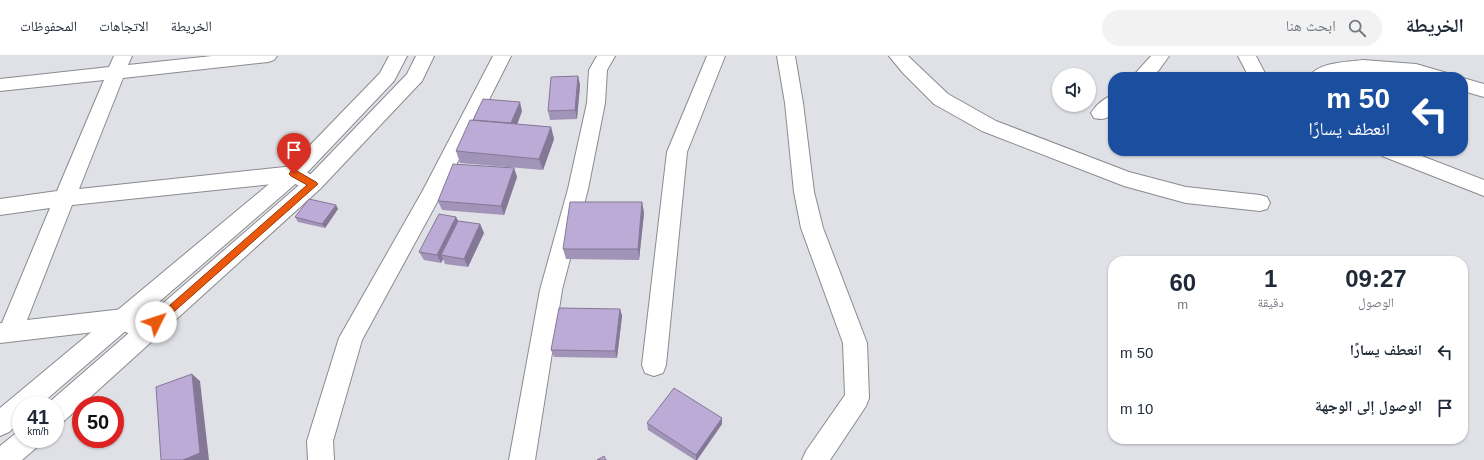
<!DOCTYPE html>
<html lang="ar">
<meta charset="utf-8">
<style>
:root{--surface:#fff;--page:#f2f2f3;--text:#1f2937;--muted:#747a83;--line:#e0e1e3}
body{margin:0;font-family:Arial,"Noto Naskh Arabic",sans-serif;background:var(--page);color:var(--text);direction:rtl;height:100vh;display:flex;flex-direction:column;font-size:15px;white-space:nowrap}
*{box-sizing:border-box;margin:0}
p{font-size:13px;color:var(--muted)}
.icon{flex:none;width:22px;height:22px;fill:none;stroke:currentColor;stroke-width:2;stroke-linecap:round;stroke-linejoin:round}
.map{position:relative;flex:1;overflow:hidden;direction:ltr}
.drawer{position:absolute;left:1108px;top:200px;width:360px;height:188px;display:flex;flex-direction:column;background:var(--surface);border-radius:16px;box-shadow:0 1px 3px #0004;direction:rtl}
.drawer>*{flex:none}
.hud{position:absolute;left:1108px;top:16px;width:360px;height:84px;border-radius:16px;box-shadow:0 1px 3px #0004;direction:rtl;background:#1a4fa0;color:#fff;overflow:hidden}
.controls{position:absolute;left:1052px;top:12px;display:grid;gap:8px}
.controls a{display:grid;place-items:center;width:44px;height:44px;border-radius:50%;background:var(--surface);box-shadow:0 1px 3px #0004;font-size:20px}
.speed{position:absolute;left:12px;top:340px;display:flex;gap:8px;font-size:20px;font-weight:700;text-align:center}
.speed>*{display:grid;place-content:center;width:52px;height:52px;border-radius:50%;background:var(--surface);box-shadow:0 1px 3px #0004;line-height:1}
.speed small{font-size:10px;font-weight:400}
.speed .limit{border:6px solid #d22;background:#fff;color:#111}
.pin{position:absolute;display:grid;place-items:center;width:34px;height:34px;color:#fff;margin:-41px -17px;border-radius:50% 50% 50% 0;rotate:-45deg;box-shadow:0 0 4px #0007}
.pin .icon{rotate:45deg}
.me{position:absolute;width:44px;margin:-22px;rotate:49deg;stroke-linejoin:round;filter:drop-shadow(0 0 3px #0008)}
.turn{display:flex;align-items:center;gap:14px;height:84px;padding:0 12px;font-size:18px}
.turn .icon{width:52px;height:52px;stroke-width:2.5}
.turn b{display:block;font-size:28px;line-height:34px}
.eta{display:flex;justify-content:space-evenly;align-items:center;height:68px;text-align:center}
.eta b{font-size:24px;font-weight:800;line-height:28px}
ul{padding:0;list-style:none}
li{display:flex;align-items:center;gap:12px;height:56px;padding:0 12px}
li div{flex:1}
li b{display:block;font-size:15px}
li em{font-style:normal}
header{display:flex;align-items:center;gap:24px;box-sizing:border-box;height:56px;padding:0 20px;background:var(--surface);border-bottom:1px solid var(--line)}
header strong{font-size:19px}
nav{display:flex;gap:22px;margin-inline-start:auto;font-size:14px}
.search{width:280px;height:36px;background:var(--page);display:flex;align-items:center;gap:10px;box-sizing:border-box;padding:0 14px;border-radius:22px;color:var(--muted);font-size:15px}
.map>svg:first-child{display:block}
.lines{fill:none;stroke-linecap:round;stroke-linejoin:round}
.street-casing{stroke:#8a8b90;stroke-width:2}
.secondary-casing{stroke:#8a8b90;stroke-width:2}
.street{fill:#fff;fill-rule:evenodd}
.secondary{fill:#fff;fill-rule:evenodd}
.wall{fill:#a293b8}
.shaded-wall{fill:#847896}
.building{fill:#bcabd6;stroke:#847896}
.route{fill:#ea580c;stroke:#983908}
</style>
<header>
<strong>الخريطة</strong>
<div class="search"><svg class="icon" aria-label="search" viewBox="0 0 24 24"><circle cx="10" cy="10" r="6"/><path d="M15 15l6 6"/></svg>ابحث هنا</div>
<nav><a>الخريطة</a><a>الاتجاهات</a><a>المحفوظات</a></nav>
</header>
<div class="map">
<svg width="1484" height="404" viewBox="0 0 1484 404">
<rect width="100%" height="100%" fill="#dfe1e6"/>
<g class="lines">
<g class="street-casing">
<path id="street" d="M 114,0 L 132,0 L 128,9 L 212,0 L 277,0 L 274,4 L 268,6 L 123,22 L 79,133 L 294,110 L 320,123 L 323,128 L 320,133 L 313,136 L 291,126 L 72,149 L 27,264 L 123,253 C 135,257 151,264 157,276 L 153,283 L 145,286 L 120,273 L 0,287 L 0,267 L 2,267 L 50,152 L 0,159 L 0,143 L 57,135 L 104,24 L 0,35 L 0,23 L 109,11 Z
M 493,0 L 511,0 L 441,139 L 362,284 L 333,385 L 334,404 L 308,404 L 307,385 L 339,282 L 422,136 Z
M 597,0 L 615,0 L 607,14 L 605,47 L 588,133 L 562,234 L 535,404 L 509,404 L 540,234 L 568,133 L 587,47 L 589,14 Z
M 707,0 L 725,0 L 687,96 L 666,309 L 663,317 L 654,320 L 645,317 L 642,309 L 667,96 Z
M 777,0 L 795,0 L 803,47 L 814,136 L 823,172 L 867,287 L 869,342 L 866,350 L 830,404 L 802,404 L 806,395 L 845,339 L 843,287 L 801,172 L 794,136 L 785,47 Z
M 889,0 L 908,0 L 948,38 L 996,65 L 1129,116 L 1186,131 L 1260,139 L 1267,141 L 1270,147 L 1267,153 L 1260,155 L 1186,147 L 1124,130 L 982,75 L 934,48 L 903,17 Z
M 1151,0 L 1169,0 L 1159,14 L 1152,21 L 1132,21 Z
M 1238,0 L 1256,0 L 1267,21 L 1249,21 Z
M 1363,4 L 1416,8 L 1447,17 L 1449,21 L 1419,21 L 1363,16 L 1333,21 L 1309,21 C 1318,6 1347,6 1363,4 Z
M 1463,22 L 1484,28 L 1484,41 L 1463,35 Z
M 1113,39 L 1113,57 C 1107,63 1103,64 1094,62 L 1091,57 C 1096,49 1104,42 1113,39 Z
M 1379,95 L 1409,95 L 1484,124 L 1484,140 L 1382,100 Z"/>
</g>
<g class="secondary-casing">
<path id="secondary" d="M 389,0 L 407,0 L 394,25 L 301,123 L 40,349 L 21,349 L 21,366 L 9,376 L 0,380 L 0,352 L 287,113 L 380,17 Z
M 416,0 L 434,0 L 422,25 L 320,133 L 64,365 L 55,369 L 55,349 L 46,349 L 306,123 L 407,18 Z
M 21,373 L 21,383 L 40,383 L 36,392 L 22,404 L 0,404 L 0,390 Z"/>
</g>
<use href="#street" class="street"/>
<use href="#secondary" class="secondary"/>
</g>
<path class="wall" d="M 578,20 L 580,29 L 577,63 L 550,64 L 548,55 Z
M 522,55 L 517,68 L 551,71 L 554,83 L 543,114 L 460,107 L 456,95 L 473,64 Z
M 514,112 L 517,121 L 504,159 L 442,154 L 438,145 Z
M 642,146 L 644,157 L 639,204 L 566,203 L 563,193 Z
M 336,149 L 338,153 L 325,172 L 298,166 L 295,161 Z
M 456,161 L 458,165 L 480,168 L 484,177 L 468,211 L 445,208 L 443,203 L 441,207 L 424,204 L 419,196 Z
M 620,253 L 622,260 L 617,302 L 554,301 L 551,294 Z
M 647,367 L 722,368 L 697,404 L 695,404 L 648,374 Z"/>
<path class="shaded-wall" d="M 578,20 L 580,29 L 577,63 L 575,54 Z
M 520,46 L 522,55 L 514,77 L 511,68 Z
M 551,71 L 554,83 L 543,114 L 539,103 Z
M 514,112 L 517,121 L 504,159 L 501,150 Z
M 642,146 L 644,157 L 639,204 L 638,193 Z
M 336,149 L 338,153 L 325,172 L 322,168 Z
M 456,161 L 460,169 L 441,199 L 443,203 L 441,207 L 437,199 Z
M 480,168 L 484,177 L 468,211 L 464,203 Z
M 620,253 L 622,260 L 617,302 L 615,295 Z
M 192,318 L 200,325 L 209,404 L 183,404 Z
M 722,362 L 722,368 L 697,404 L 696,404 L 696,399 Z"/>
<path class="building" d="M 578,20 L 575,54 L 548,55 L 551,21 Z
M 483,43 L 520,46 L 511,67 L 473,64 Z
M 470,64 L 551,71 L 539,103 L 456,95 Z
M 453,108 L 514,112 L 501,150 L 438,145 Z
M 309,143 L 336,149 L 322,168 L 295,161 Z
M 570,146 L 642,146 L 638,193 L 563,193 Z
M 439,158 L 456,161 L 437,199 L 419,196 Z
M 458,165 L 480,168 L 464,203 L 441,199 Z
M 559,252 L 620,253 L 615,295 L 551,294 Z
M 192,318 L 200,397 L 183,404 L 161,404 L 156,331 Z
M 674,332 L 722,362 L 696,399 L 647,367 Z
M 604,400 L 606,404 L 597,404 Z"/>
<path class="route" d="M 291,115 L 297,115 L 316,126 L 318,128 L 159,269 L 156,271 L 153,269 L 151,266 L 153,264 L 307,129 L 291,120 L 289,118 Z"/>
</svg>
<div class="controls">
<a><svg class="icon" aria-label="sound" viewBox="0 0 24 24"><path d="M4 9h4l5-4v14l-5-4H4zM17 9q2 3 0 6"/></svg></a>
</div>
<div class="speed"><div>41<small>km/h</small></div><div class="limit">50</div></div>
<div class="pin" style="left:294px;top:118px;background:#d93025"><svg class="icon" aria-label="arrive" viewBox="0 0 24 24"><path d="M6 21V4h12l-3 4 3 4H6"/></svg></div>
<svg class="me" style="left:156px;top:266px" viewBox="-20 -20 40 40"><circle r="19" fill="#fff"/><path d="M0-13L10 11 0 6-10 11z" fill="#ea580c"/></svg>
<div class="hud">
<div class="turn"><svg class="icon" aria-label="left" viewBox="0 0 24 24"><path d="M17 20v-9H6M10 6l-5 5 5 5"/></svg><div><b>50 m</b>انعطف يسارًا</div></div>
</div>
<section class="drawer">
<div class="eta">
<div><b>09:27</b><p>الوصول</p></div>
<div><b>1</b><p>دقيقة</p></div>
<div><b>60</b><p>m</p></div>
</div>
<ul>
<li><svg class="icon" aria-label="left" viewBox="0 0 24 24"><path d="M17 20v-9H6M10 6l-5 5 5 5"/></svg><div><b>انعطف يسارًا</b></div><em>50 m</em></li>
<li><svg class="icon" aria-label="arrive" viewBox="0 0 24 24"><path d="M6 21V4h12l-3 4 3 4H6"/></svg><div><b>الوصول إلى الوجهة</b></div><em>10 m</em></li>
</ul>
</section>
</div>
